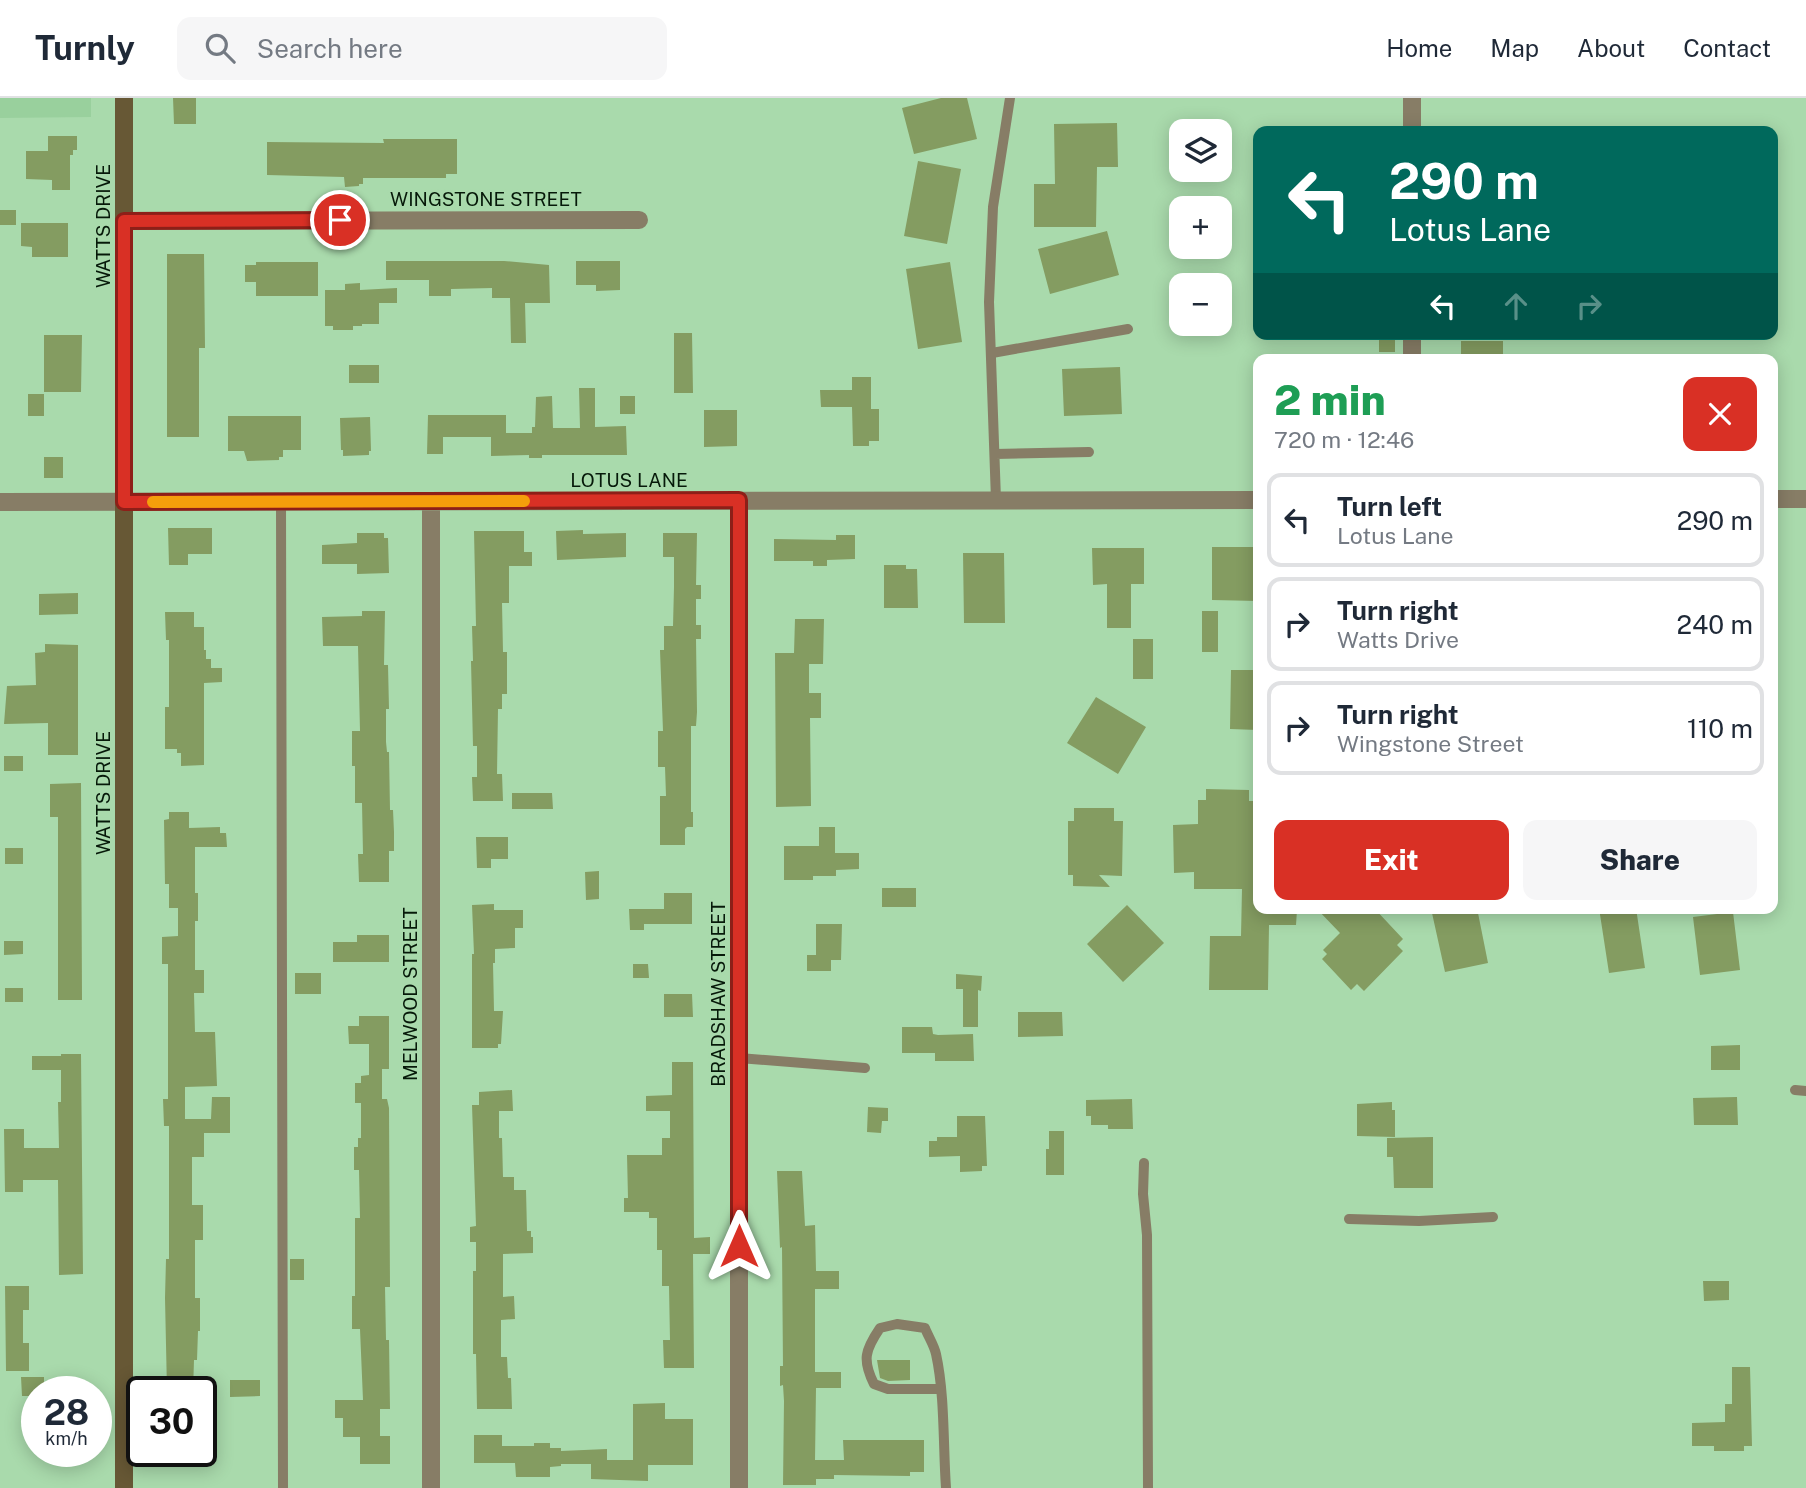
<!DOCTYPE html>
<meta charset="utf-8">
<style>
:root{--surface:#fff;--page:#f6f6f7;--text:#1f2937;--muted:#747a83;--line:#e0e1e3;--accent:#d93025}
body{margin:0;font-family:"Public Sans",sans-serif;background:var(--page);color:var(--text);height:100vh;display:flex;flex-direction:column;font-size:26px;white-space:nowrap}
*{box-sizing:border-box;margin:0}
p{font-size:23px;color:var(--muted)}
.icon{flex:none;width:38px;height:38px;fill:none;stroke:currentColor;stroke-width:2;stroke-linecap:round;stroke-linejoin:round}
.map{position:relative;flex:1;overflow:hidden}
.side{position:absolute;left:1253px;top:256px;width:525px;height:560px;display:flex;flex-direction:column;background:var(--surface);border-radius:14px;box-shadow:0 4px 18px #0003}
.side>*{flex:none}
.banner{position:absolute;left:1253px;top:28px;width:525px;height:214px;border-radius:14px;box-shadow:0 4px 18px #0003;background:#00695c;color:#fff;overflow:hidden}
.tools{position:absolute;left:1169px;top:21px;display:grid;gap:14px}
.tools a{display:grid;place-items:center;width:63px;height:63px;border-radius:14px;background:var(--surface);box-shadow:0 4px 18px #0003;font-size:35px}
.speed{position:absolute;left:21px;top:1278px;display:flex;gap:14px;font-size:35px;font-weight:700;text-align:center}
.speed>*{display:grid;place-content:center;width:91px;height:91px;border-radius:50%;background:var(--surface);box-shadow:0 4px 18px #0003;line-height:1}
.speed small{font-size:18px;font-weight:400}
.speed .limit{border:4px solid #111;border-radius:10px;background:#fff;color:#111}
.pin{position:absolute;display:grid;place-items:center;width:60px;height:60px;color:#fff;margin:-30px;border:4px solid #fff;border-radius:50%;box-shadow:0 2px 7px #0007}
.me{position:absolute;width:77px;margin:-38px;rotate:0deg;stroke-linejoin:round;filter:drop-shadow(0 0 5px #0008)}
.turn{display:flex;align-items:center;gap:24px;height:147px;padding:0 21px;font-size:32px}
.turn .icon{width:91px;height:91px;stroke-width:2.5}
.turn b{display:block;font-size:49px;line-height:60px}
.lanes{display:flex;align-items:center;height:66px;padding:0 21px;background:#0003;justify-content:center;gap:35px;direction:ltr}
.lanes .off{opacity:.35}
.round{display:grid;place-items:center;flex:none;width:74px;height:74px;border-radius:14px;background:var(--page)}
.summary{display:flex;align-items:center;justify-content:space-between;height:119px;padding:0 21px}
h1{font-size:42px;font-weight:800;line-height:52px;color:#1e9e55}
.button{display:flex;gap:14px;margin-top:auto;padding:14px 21px}
.button a{flex:1;height:80px;border-radius:14px;background:var(--accent);color:#fff;font-size:28px;font-weight:800;line-height:80px;text-align:center}
.button a+a{background:var(--page);color:var(--text)}
ul{padding:0;list-style:none}
li{display:flex;align-items:center;gap:21px;height:94px;margin:0 14px 10px;padding:0 7px;border:4px solid var(--line);border-radius:14px}
li div{flex:1}
li b{display:block;font-size:26px}
li em{font-style:normal}
header{display:flex;align-items:center;gap:42px;box-sizing:border-box;height:98px;padding:0 35px;background:var(--surface);border-bottom:2px solid var(--line)}
header strong{font-size:33px}
nav{display:flex;gap:38px;margin-inline-start:auto;font-size:24px}
.search{width:490px;height:63px;background:var(--page);display:flex;align-items:center;gap:18px;box-sizing:border-box;padding:0 24px;border-radius:14px;color:var(--muted);font-size:26px}
.map>svg:first-child{display:block}
.built{fill:#99d09d}
.building{fill:#849c61}
.lines{fill:none;stroke-linecap:round;stroke-linejoin:round}
.lane{stroke:#877d66;stroke-width:10}
.street{stroke:#877d66;stroke-width:18}
.secondary{stroke:#675835;stroke-width:18}
.route-casing{stroke:#8d1f18;stroke-width:18}
.route{stroke:#d93025;stroke-width:12}
.slow{stroke:#f59e0b;stroke-width:12}
.labels{text-anchor:middle;stroke-width:6;stroke-linejoin:round;paint-order:stroke}
.street-label{font-size:19px;fill:#061909;stroke:#a9daac}
</style>
<header>
<strong>Turnly</strong>
<div class="search"><svg class="icon" aria-label="search" viewBox="0 0 24 24"><circle cx="10" cy="10" r="6"/><path d="M15 15l6 6"/></svg>Search here</div>
<nav><a>Home</a><a>Map</a><a>About</a><a>Contact</a></nav>
</header>
<div class="map">
<svg width="1806" height="1390" viewBox="0 0 1806 1390">
<rect width="100%" height="100%" fill="#a9daac"/>
<path class="built" d="M 0,0 L 91,0 L 91,19 L 0,20 Z"/>
<path class="building" d="M 173,0 L 196,0 L 196,26 L 174,26 Z
M 941,0 L 967,0 L 977,41 L 914,56 L 902,10 Z
M 1117,25 L 1118,69 L 1097,69 L 1096,129 L 1034,129 L 1034,86 L 1055,86 L 1054,26 Z
M 48,38 L 77,38 L 77,52 L 73,52 L 73,57 L 70,57 L 70,92 L 52,92 L 52,82 L 26,81 L 26,53 L 48,53 Z
M 383,41 L 457,41 L 457,76 L 446,76 L 446,80 L 363,80 L 363,86 L 359,86 L 359,88 L 345,89 L 344,79 L 267,77 L 267,44 L 384,45 Z
M 918,63 L 961,71 L 947,146 L 904,138 Z
M 0,112 L 16,112 L 16,127 L 0,127 Z
M 21,125 L 68,125 L 68,159 L 32,159 L 32,149 L 21,148 Z
M 1107,133 L 1119,177 L 1050,196 L 1038,151 Z
M 167,156 L 204,156 L 205,250 L 199,250 L 199,339 L 167,339 Z
M 386,163 L 504,163 L 549,167 L 550,205 L 525,205 L 526,245 L 511,245 L 510,200 L 492,200 L 492,190 L 451,191 L 451,198 L 429,198 L 429,182 L 386,182 Z
M 576,163 L 620,163 L 620,192 L 596,193 L 596,187 L 576,187 Z
M 256,164 L 318,164 L 318,198 L 256,198 L 256,184 L 245,184 L 245,167 L 256,167 Z
M 950,164 L 962,244 L 918,251 L 906,171 Z
M 360,185 L 360,192 L 397,190 L 397,205 L 379,205 L 379,226 L 362,226 L 362,228 L 353,228 L 353,232 L 333,232 L 333,228 L 325,228 L 325,192 L 345,192 L 345,186 Z
M 674,235 L 692,235 L 693,295 L 674,295 Z
M 1379,236 L 1395,236 L 1395,254 L 1379,254 Z
M 44,237 L 82,237 L 81,294 L 44,294 Z
M 1461,243 L 1503,243 L 1503,261 L 1461,259 Z
M 349,267 L 379,267 L 379,285 L 349,285 Z
M 1120,269 L 1122,316 L 1064,318 L 1062,271 Z
M 852,279 L 871,279 L 871,311 L 879,311 L 879,343 L 869,343 L 869,348 L 853,348 L 852,309 L 821,309 L 820,292 L 852,292 Z
M 579,290 L 595,290 L 595,329 L 626,328 L 627,357 L 542,357 L 542,360 L 529,360 L 529,357 L 491,358 L 491,339 L 443,339 L 443,356 L 427,356 L 428,317 L 506,317 L 506,335 L 532,335 L 532,329 L 535,329 L 536,299 L 552,298 L 553,330 L 580,330 Z
M 28,296 L 44,296 L 44,318 L 28,318 Z
M 620,298 L 635,298 L 635,316 L 620,316 Z
M 704,312 L 737,312 L 737,348 L 704,349 Z
M 228,318 L 301,318 L 301,352 L 283,352 L 283,359 L 279,359 L 279,362 L 247,363 L 244,353 L 228,353 Z
M 370,319 L 371,353 L 369,353 L 369,357 L 343,358 L 343,352 L 341,352 L 340,320 Z
M 44,359 L 63,359 L 63,380 L 44,380 Z
M 168,430 L 212,430 L 212,456 L 188,456 L 188,467 L 169,467 Z
M 583,432 L 583,436 L 626,435 L 626,459 L 557,462 L 556,433 Z
M 474,433 L 524,433 L 524,454 L 532,454 L 532,468 L 509,468 L 509,505 L 502,505 L 503,554 L 507,554 L 507,596 L 502,596 L 502,611 L 498,611 L 497,676 L 502,676 L 503,703 L 473,703 L 472,679 L 477,679 L 477,648 L 473,648 L 471,563 L 473,563 L 472,528 L 476,528 Z
M 357,435 L 384,435 L 384,440 L 388,440 L 389,475 L 357,476 L 357,466 L 322,466 L 322,447 L 357,445 Z
M 663,435 L 697,435 L 696,487 L 701,487 L 701,501 L 696,501 L 696,527 L 701,527 L 701,541 L 696,541 L 697,614 L 696,628 L 691,628 L 691,714 L 693,714 L 693,729 L 687,729 L 685,731 L 685,747 L 660,747 L 660,698 L 666,698 L 665,669 L 658,669 L 658,633 L 663,633 L 660,552 L 664,552 L 664,528 L 673,528 L 674,489 L 674,459 L 663,459 Z
M 836,437 L 855,437 L 855,461 L 827,462 L 827,468 L 813,468 L 813,463 L 774,463 L 774,441 L 836,442 Z
M 1212,449 L 1258,449 L 1258,503 L 1212,502 Z
M 1092,450 L 1144,450 L 1144,486 L 1131,486 L 1131,530 L 1107,530 L 1107,486 L 1093,487 Z
M 963,455 L 1004,455 L 1005,525 L 964,525 Z
M 884,467 L 906,467 L 906,471 L 917,471 L 918,510 L 884,510 Z
M 78,495 L 78,516 L 39,517 L 39,496 Z
M 362,513 L 385,513 L 384,567 L 388,567 L 389,611 L 386,611 L 386,644 L 387,654 L 389,654 L 390,712 L 393,712 L 394,734 L 394,753 L 389,753 L 389,784 L 359,784 L 358,756 L 363,756 L 362,705 L 355,705 L 355,668 L 352,668 L 352,633 L 360,633 L 358,548 L 323,548 L 322,519 L 362,518 Z
M 1202,513 L 1218,513 L 1218,554 L 1202,554 Z
M 165,514 L 194,514 L 194,529 L 204,529 L 204,552 L 206,552 L 206,561 L 211,561 L 211,570 L 222,570 L 222,584 L 204,585 L 204,667 L 181,668 L 181,655 L 177,655 L 177,651 L 165,651 L 165,609 L 169,609 L 169,542 L 166,542 Z
M 795,521 L 824,521 L 823,566 L 809,566 L 809,595 L 821,595 L 821,620 L 810,620 L 811,708 L 776,709 L 775,555 L 794,555 Z
M 1133,541 L 1153,541 L 1153,581 L 1133,581 Z
M 45,546 L 78,547 L 78,657 L 48,657 L 48,625 L 4,626 L 7,588 L 36,587 L 35,555 L 45,554 Z
M 1231,572 L 1258,572 L 1258,632 L 1230,631 Z
M 1096,599 L 1146,629 L 1118,676 L 1067,645 Z
M 4,658 L 23,658 L 23,673 L 4,673 Z
M 81,685 L 82,902 L 58,902 L 58,719 L 50,719 L 50,686 Z
M 1206,691 L 1249,692 L 1249,703 L 1257,703 L 1258,812 L 1297,812 L 1296,827 L 1269,827 L 1268,892 L 1209,892 L 1210,838 L 1241,838 L 1242,791 L 1194,791 L 1194,774 L 1174,775 L 1173,727 L 1198,726 L 1198,702 L 1206,702 Z
M 512,695 L 552,695 L 553,711 L 512,711 Z
M 1074,710 L 1114,710 L 1114,723 L 1123,723 L 1122,778 L 1099,777 L 1110,789 L 1073,788 L 1073,777 L 1068,777 L 1068,723 L 1074,723 Z
M 169,714 L 189,714 L 189,730 L 220,729 L 220,735 L 226,735 L 227,749 L 195,749 L 195,795 L 198,795 L 198,823 L 195,823 L 195,872 L 204,872 L 204,895 L 194,895 L 195,934 L 215,934 L 217,988 L 185,989 L 185,1021 L 211,1021 L 212,999 L 230,999 L 230,1035 L 204,1035 L 204,1059 L 192,1059 L 192,1107 L 203,1107 L 203,1142 L 195,1142 L 195,1200 L 200,1200 L 200,1233 L 198,1233 L 197,1262 L 194,1262 L 193,1293 L 167,1293 L 165,1200 L 166,1161 L 169,1161 L 169,1028 L 164,1028 L 163,1001 L 168,1001 L 168,866 L 162,866 L 162,839 L 178,838 L 178,810 L 169,810 L 169,786 L 165,786 L 164,722 L 169,721 Z
M 819,729 L 835,729 L 835,755 L 859,755 L 859,771 L 836,772 L 836,778 L 813,778 L 813,782 L 784,782 L 784,748 L 819,748 Z
M 476,739 L 508,739 L 508,761 L 491,761 L 491,770 L 477,770 Z
M 5,750 L 23,750 L 23,766 L 5,766 Z
M 599,773 L 599,801 L 586,802 L 585,774 Z
M 882,790 L 916,790 L 916,809 L 882,809 Z
M 664,795 L 692,795 L 692,826 L 644,826 L 644,832 L 630,832 L 629,811 L 664,811 Z
M 494,806 L 494,812 L 523,812 L 523,830 L 515,830 L 515,850 L 495,851 L 495,865 L 493,865 L 494,913 L 503,913 L 501,946 L 498,946 L 498,950 L 472,950 L 472,856 L 474,856 L 472,807 Z
M 1127,807 L 1164,845 L 1123,884 L 1087,846 Z
M 1316,810 L 1374,810 L 1403,841 L 1397,847 L 1403,853 L 1364,893 L 1357,886 L 1351,892 L 1322,861 L 1327,856 L 1323,852 L 1340,835 Z
M 1455,810 L 1477,810 L 1488,865 L 1445,874 L 1432,815 Z
M 1599,810 L 1636,810 L 1645,870 L 1609,875 Z
M 1733,814 L 1740,872 L 1700,877 L 1693,819 Z
M 816,826 L 842,826 L 841,862 L 831,862 L 831,873 L 807,873 L 807,857 L 816,857 Z
M 357,837 L 389,837 L 389,864 L 333,864 L 333,844 L 357,844 Z
M 4,843 L 23,843 L 23,856 L 4,857 Z
M 633,866 L 648,866 L 649,880 L 633,880 Z
M 295,875 L 321,875 L 321,896 L 295,896 Z
M 956,876 L 982,878 L 981,893 L 978,892 L 978,929 L 963,929 L 963,891 L 956,891 Z
M 5,890 L 23,890 L 23,904 L 5,904 Z
M 664,896 L 692,896 L 693,919 L 664,919 Z
M 1018,914 L 1062,914 L 1063,938 L 1018,939 Z
M 359,918 L 389,918 L 389,971 L 382,971 L 382,1001 L 387,1001 L 389,1010 L 390,1189 L 385,1189 L 386,1242 L 389,1242 L 390,1311 L 380,1311 L 380,1338 L 390,1338 L 390,1366 L 360,1366 L 360,1339 L 343,1339 L 343,1320 L 335,1320 L 335,1302 L 363,1302 L 360,1231 L 352,1231 L 352,1198 L 355,1198 L 355,1120 L 360,1120 L 359,1072 L 354,1072 L 354,1049 L 358,1049 L 358,1040 L 361,1040 L 361,1005 L 355,1005 L 355,985 L 361,985 L 361,978 L 369,977 L 369,946 L 349,946 L 348,928 L 359,928 Z
M 902,929 L 932,929 L 933,936 L 938,937 L 973,936 L 974,963 L 935,963 L 935,955 L 902,955 Z
M 1740,947 L 1740,972 L 1711,972 L 1711,948 Z
M 61,956 L 81,956 L 83,1176 L 59,1177 L 58,1082 L 23,1082 L 23,1094 L 5,1094 L 4,1031 L 24,1031 L 24,1050 L 59,1050 L 58,1004 L 61,1004 L 61,972 L 32,972 L 32,958 L 61,958 Z
M 672,964 L 693,964 L 694,1140 L 710,1139 L 710,1156 L 693,1156 L 694,1270 L 664,1270 L 663,1242 L 670,1242 L 669,1188 L 662,1188 L 662,1152 L 657,1152 L 657,1120 L 649,1120 L 649,1114 L 624,1114 L 624,1100 L 628,1100 L 627,1057 L 662,1057 L 662,1040 L 670,1040 L 670,1013 L 646,1013 L 646,998 L 672,997 Z
M 512,992 L 513,1013 L 499,1013 L 499,1040 L 502,1040 L 503,1079 L 514,1079 L 514,1092 L 526,1092 L 527,1133 L 531,1133 L 531,1139 L 533,1139 L 533,1155 L 503,1156 L 503,1199 L 514,1198 L 515,1221 L 501,1222 L 501,1259 L 507,1259 L 508,1280 L 511,1280 L 512,1311 L 477,1311 L 476,1256 L 473,1256 L 473,1173 L 476,1173 L 476,1144 L 470,1144 L 470,1129 L 476,1128 L 472,1007 L 479,1007 L 479,994 Z
M 1737,999 L 1738,1027 L 1694,1027 L 1693,1000 Z
M 1132,1001 L 1133,1031 L 1108,1031 L 1108,1027 L 1091,1027 L 1091,1018 L 1086,1018 L 1086,1002 Z
M 1392,1004 L 1392,1012 L 1395,1012 L 1395,1039 L 1357,1038 L 1357,1006 Z
M 868,1009 L 888,1010 L 888,1023 L 882,1023 L 881,1035 L 867,1034 Z
M 957,1018 L 985,1018 L 987,1068 L 982,1068 L 982,1073 L 960,1074 L 960,1058 L 929,1059 L 929,1043 L 937,1043 L 937,1039 L 957,1039 Z
M 1049,1033 L 1064,1033 L 1064,1077 L 1046,1077 L 1046,1051 L 1049,1051 Z
M 1433,1039 L 1433,1090 L 1394,1090 L 1393,1059 L 1387,1059 L 1387,1040 Z
M 777,1073 L 802,1073 L 805,1128 L 815,1127 L 816,1173 L 839,1173 L 839,1191 L 815,1191 L 815,1274 L 841,1274 L 841,1290 L 816,1290 L 815,1362 L 844,1362 L 843,1342 L 924,1342 L 924,1374 L 910,1374 L 910,1378 L 834,1377 L 834,1381 L 816,1381 L 816,1387 L 783,1387 L 784,1303 L 783,1287 L 780,1288 L 780,1268 L 783,1268 L 782,1149 L 780,1150 Z
M 290,1161 L 304,1161 L 304,1182 L 290,1182 Z
M 1703,1183 L 1729,1183 L 1729,1202 L 1704,1203 Z
M 5,1188 L 29,1188 L 29,1212 L 23,1212 L 23,1245 L 29,1245 L 29,1273 L 6,1273 Z
M 877,1262 L 910,1262 L 910,1282 L 888,1283 L 880,1280 Z
M 1732,1269 L 1750,1269 L 1752,1348 L 1744,1348 L 1744,1353 L 1714,1353 L 1714,1348 L 1692,1348 L 1692,1325 L 1725,1324 L 1725,1306 L 1732,1306 Z
M 21,1279 L 44,1279 L 44,1293 L 37,1293 L 37,1298 L 22,1298 Z
M 230,1282 L 260,1282 L 260,1298 L 230,1299 Z
M 665,1305 L 665,1321 L 693,1321 L 693,1367 L 648,1367 L 648,1383 L 591,1381 L 591,1366 L 561,1366 L 561,1368 L 550,1369 L 550,1379 L 516,1379 L 515,1365 L 474,1365 L 474,1337 L 502,1337 L 502,1348 L 534,1348 L 534,1345 L 550,1345 L 550,1350 L 561,1350 L 561,1353 L 607,1351 L 607,1362 L 633,1362 L 633,1306 Z"/>
<g class="lines">
<path class="lane" d="M 992,255 L 1128,231
M 995,356 L 1089,354
M 996,402 L 989,204 L 993,109 L 1010,0
M 281,403 L 283,1390
M 739,960 L 865,970
M 1795,992 L 1806,993
M 1144,1065 L 1143,1096 L 1147,1137 L 1148,1390
M 1349,1121 L 1419,1123 L 1493,1119
M 939,1291 L 888,1291 L 874,1286 C 862,1262 865,1252 880,1230 L 897,1226 L 925,1230 C 928,1238 934,1247 936,1256 C 945,1297 943,1348 946,1390"/>
<path class="street" d="M 1412,0 L 1412,33
M 124,123 L 639,122
M 1412,236 L 1412,261
M 1773,401 L 1806,401
M 431,403 L 431,1390
M 739,403 L 739,1390
M 0,404 L 1258,402"/>
<path class="secondary" d="M 124,0 L 124,1390"/>
</g>
<g class="lines">
<g class="route-casing">
<path id="route" d="M 340,122 L 124,123 L 124,404 L 739,402 L 739,1148"/>
</g>
<use href="#route" class="route"/>
<path class="slow" d="M 153,404 L 524,403"/>
</g>
<g class="labels">
<g class="street-label">
<text x="486" y="108">WINGSTONE STREET</text>
<text transform="translate(103 128) rotate(-90)" y="7">WATTS DRIVE</text>
<text x="629" y="389">LOTUS LANE</text>
<text transform="translate(103 695) rotate(-90)" y="7">WATTS DRIVE</text>
<text transform="translate(410 896) rotate(-90)" y="7">MELWOOD STREET</text>
<text transform="translate(718 896) rotate(-90)" y="7">BRADSHAW STREET</text>
</g>
</g>
</svg>
<div class="tools">
<a><svg class="icon" aria-label="layers" viewBox="0 0 24 24"><path d="M12 4l9 5-9 5-9-5zM3 14l9 5 9-5"/></svg></a>
<a>+</a>
<a>−</a>
</div>
<div class="speed"><div>28<small>km/h</small></div><div class="limit">30</div></div>
<div class="pin" style="left:340px;top:122px;background:#d93025"><svg class="icon" aria-label="arrive" viewBox="0 0 24 24"><path d="M6 21V4h12l-3 4 3 4H6"/></svg></div>
<svg class="me" style="left:739px;top:1148px" viewBox="-20 -20 40 40"><path d="M0-17L14 15 0 8-14 15z" fill="#d93025" stroke="#fff" stroke-width="4"/></svg>
<div class="banner">
<div class="turn"><svg class="icon" aria-label="left" viewBox="0 0 24 24"><path d="M17 20v-9H6M10 6l-5 5 5 5"/></svg><div><b>290 m</b>Lotus Lane</div></div>
<div class="lanes"><svg class="icon" aria-label="left" viewBox="0 0 24 24"><path d="M17 20v-9H6M10 6l-5 5 5 5"/></svg><svg class="icon off" aria-label="ahead" viewBox="0 0 24 24"><path d="M12 20V5M6 11l6-6 6 6"/></svg><svg class="icon off" aria-label="right" viewBox="0 0 24 24"><path d="M7 20v-9h11M14 6l5 5-5 5"/></svg></div>
</div>
<section class="side">
<div class="summary"><div><h1>2 min</h1><p>720 m · 12:46</p></div><a class="round" style="background:#d93025;color:#fff"><svg class="icon" aria-label="close" viewBox="0 0 24 24"><path d="M6 6l12 12M18 6L6 18"/></svg></a></div>
<ul>
<li><svg class="icon" aria-label="left" viewBox="0 0 24 24"><path d="M17 20v-9H6M10 6l-5 5 5 5"/></svg><div><b>Turn left</b><p>Lotus Lane</p></div><em>290 m</em></li>
<li><svg class="icon" aria-label="right" viewBox="0 0 24 24"><path d="M7 20v-9h11M14 6l5 5-5 5"/></svg><div><b>Turn right</b><p>Watts Drive</p></div><em>240 m</em></li>
<li><svg class="icon" aria-label="right" viewBox="0 0 24 24"><path d="M7 20v-9h11M14 6l5 5-5 5"/></svg><div><b>Turn right</b><p>Wingstone Street</p></div><em>110 m</em></li>
</ul>
<div class="button"><a>Exit</a><a>Share</a></div>
</section>
</div>
